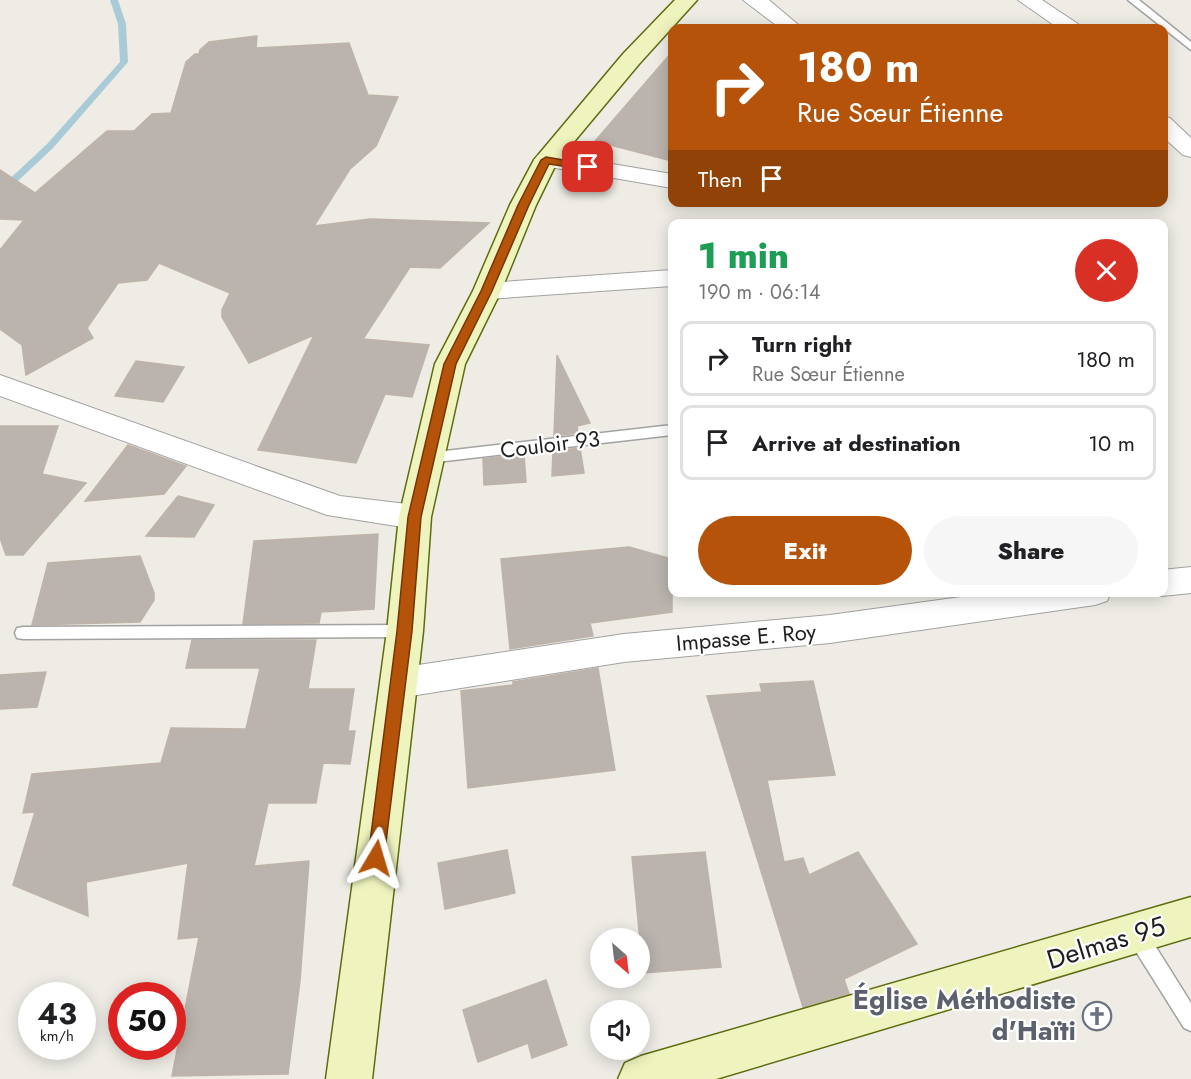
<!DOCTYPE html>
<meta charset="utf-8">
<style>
:root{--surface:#fff;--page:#f6f6f6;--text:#202124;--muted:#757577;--line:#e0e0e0;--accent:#b45309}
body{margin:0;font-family:Jost,sans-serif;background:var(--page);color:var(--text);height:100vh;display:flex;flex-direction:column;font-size:22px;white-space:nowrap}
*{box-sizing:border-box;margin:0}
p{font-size:20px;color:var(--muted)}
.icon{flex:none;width:33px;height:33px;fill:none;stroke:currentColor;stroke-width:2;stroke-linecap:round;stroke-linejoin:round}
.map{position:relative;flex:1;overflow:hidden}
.details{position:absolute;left:668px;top:219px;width:500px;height:378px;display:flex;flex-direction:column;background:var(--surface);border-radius:12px;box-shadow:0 3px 15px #0003}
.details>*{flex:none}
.hud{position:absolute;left:668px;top:24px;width:500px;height:183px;border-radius:12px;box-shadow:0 3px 15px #0003;background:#b45309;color:#fff;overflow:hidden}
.needle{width:39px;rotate:152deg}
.tools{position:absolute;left:590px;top:928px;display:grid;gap:12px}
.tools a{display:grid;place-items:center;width:60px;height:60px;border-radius:50%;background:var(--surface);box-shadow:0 3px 15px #0003;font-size:30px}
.speed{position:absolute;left:18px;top:982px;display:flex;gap:12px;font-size:30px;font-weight:700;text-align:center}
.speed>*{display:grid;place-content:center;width:78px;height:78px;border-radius:50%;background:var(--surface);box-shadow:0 3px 15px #0003;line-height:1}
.speed small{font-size:15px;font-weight:400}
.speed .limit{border:9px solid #d22;background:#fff;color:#111}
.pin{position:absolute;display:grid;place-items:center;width:51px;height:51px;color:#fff;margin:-26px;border-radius:12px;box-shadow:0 3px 9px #0006}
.me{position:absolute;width:66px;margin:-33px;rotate:7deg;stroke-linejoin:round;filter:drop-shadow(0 0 4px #0008)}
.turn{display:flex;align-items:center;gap:21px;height:126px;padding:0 30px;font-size:27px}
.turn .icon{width:78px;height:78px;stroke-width:2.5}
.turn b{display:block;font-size:42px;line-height:51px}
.then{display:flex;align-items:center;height:57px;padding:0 30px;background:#0003;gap:12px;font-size:22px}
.round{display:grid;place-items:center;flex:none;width:63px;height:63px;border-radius:32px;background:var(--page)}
.head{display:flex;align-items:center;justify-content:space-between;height:102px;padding:0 30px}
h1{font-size:36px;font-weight:800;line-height:45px;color:#1e9e55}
.action{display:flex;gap:12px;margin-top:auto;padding:12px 30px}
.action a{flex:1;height:69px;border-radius:36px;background:var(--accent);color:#fff;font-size:24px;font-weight:800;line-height:69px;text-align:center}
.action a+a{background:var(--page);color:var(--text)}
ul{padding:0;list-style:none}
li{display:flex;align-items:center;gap:18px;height:75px;margin:0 12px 9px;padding:0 18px;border:3px solid var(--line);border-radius:12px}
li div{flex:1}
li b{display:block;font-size:22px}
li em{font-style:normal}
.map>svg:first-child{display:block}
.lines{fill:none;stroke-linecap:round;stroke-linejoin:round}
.stream{fill:#a9cbd8;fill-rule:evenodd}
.building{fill:#bbb4ae;stroke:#bfb3a9;stroke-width:1.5}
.lane-casing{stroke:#a2a2a2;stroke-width:3}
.street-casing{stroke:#a2a2a2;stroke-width:2}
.secondary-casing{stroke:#5e6c0f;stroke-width:3}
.lane{fill:#fff;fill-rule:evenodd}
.street{fill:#fff;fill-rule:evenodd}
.secondary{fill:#eff4be;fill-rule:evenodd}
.route{fill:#b45309;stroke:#753606;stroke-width:1.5}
.labels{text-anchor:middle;stroke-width:4.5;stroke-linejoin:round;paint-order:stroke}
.street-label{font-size:22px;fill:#1e1e1e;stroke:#fff}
.near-street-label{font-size:27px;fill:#1e1e1e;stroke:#fff}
.near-worship-label{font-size:27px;font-weight:bold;fill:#5b616d;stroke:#fff;text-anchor:end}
</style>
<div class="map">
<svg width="1191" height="1079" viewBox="0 0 1191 1079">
<rect width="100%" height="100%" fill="#eeece5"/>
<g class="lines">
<path class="stream" d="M 110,0 L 118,0 L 126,24 L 128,62 L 53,148 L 3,195 L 0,196 L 0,188 L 47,144 L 120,62 L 118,24 Z"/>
</g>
<path class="building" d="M 257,36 L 256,48 L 349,43 L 368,95 L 398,97 L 376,146 L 350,169 L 314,226 L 370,219 L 489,223 L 440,268 L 410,267 L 363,339 L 429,345 L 412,397 L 385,394 L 356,463 L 258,450 L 314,335 L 249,363 L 222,317 L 222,310 L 230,293 L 159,263 L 147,280 L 118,283 L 87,328 L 93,338 L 26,375 L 22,345 L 0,329 L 0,250 L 24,220 L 0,219 L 0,170 L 35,193 L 107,131 L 134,131 L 152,114 L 171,113 L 186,62 L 195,54 L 199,54 L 200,50 L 209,42 Z
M 672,52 L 672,161 L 595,141 Z
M 557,355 L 590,423 L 577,426 L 578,433 L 554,436 Z
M 136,361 L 184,367 L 163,402 L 115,396 Z
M 0,426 L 58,426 L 42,474 L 86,483 L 23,555 L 6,555 L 0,538 Z
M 128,445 L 186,466 L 164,494 L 85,501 Z
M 580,448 L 584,473 L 552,476 L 553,451 Z
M 524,454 L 526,482 L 484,485 L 483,459 Z
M 178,496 L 214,505 L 194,537 L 146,536 Z
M 378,534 L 374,609 L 321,612 L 319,623 L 243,624 L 254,541 Z
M 629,547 L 672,559 L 672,612 L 590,623 L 593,636 L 510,649 L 501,559 Z
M 140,556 L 154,593 L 154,600 L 140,622 L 32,625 L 48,563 Z
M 192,640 L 316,640 L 308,689 L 354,689 L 348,731 L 355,731 L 350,764 L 323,763 L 316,803 L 268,803 L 254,866 L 309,861 L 300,981 L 288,1074 L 172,1076 L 199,937 L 178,939 L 188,863 L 86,882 L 88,916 L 13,885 L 35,812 L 23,813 L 32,774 L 161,763 L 171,728 L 246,729 L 260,668 L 186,668 Z
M 598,668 L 615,770 L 468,788 L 461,691 L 513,685 L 513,682 Z
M 46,672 L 37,707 L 0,709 L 0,675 Z
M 813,681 L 835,775 L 767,780 L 784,862 L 803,858 L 809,875 L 858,852 L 917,944 L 844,979 L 849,994 L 803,1007 L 707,696 L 762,692 L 760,684 Z
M 507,850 L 515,893 L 445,909 L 438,863 Z
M 705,852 L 721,967 L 643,973 L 632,857 Z
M 546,980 L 567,1045 L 532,1058 L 528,1043 L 478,1062 L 463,1010 Z"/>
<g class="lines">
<g class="lane-casing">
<path id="lane" d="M 1128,0 L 1139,0 L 1191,42 L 1191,50 Z
M 672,425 L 672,435 L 428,463 L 421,458 L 428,453 Z
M 405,625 L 411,626 L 413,631 L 411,636 L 405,637 L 23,639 L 17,638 L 15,633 L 17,628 L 23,627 Z
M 1137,926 L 1144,928 L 1191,1003 L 1191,1031 L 1184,1028 L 1130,942 L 1127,935 L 1130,928 Z"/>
</g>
<g class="street-casing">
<path id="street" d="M 743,0 L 769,0 L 802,28 L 780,28 Z
M 1018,0 L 1042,0 L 1078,24 L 1081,28 L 1058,28 Z
M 1162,116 L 1170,118 L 1191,138 L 1191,157 L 1183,155 L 1162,136 Z
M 546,153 L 672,174 L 672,188 L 538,165 L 534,160 L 538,155 Z
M 672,270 L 672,286 L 487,299 L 478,297 L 474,291 L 478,285 L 487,283 Z
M 0,375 L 340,496 L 415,505 L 426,509 L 431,517 L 426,525 L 415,529 L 327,515 L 0,396 Z
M 1191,567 L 1191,593 L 1162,596 L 1152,592 L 1162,592 L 1162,570 Z
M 997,592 L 1111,592 L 1107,601 L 1095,605 L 830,643 L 624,662 L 398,698 L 386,693 L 381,683 L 386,673 L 398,668 L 624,634 L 830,615 Z"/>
</g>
<g class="secondary-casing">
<path id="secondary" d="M 675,0 L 697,0 L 639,64 L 557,162 L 536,205 L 501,291 L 465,364 L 431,517 L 423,631 L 372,1079 L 326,1079 L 387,631 L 399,517 L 435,364 L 473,291 L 510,205 L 534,160 L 623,54 Z
M 1191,897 L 1191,937 L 716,1079 L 618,1079 L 625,1063 L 641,1056 Z"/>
</g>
<use href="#lane" class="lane"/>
<use href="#street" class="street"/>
<use href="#secondary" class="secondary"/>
</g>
<path class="route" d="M 546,157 L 588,164 L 593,167 L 588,170 L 549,164 L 529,205 L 492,291 L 456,364 L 421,517 L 412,631 L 384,858 L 382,864 L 376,866 L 370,864 L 368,858 L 397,631 L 408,517 L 444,364 L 481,291 L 518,205 L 541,160 Z"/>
<defs>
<g id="church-ring" transform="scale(1.5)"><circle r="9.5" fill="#fff" stroke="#6b7280" stroke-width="1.5"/><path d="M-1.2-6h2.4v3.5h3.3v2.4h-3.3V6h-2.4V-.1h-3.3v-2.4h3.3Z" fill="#6b7280"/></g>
</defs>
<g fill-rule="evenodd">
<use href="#church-ring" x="1097" y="1016"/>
</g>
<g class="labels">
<g class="street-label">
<text transform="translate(550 444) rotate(-7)" y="8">Couloir 93</text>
<text transform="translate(746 637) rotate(-5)" y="8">Impasse E. Roy</text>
</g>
<g class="near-street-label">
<text transform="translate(1106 943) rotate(-17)" y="9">Delmas 95</text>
</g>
<g class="near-worship-label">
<text x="1076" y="1009">Église Méthodiste<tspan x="1076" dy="31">d'Haïti</tspan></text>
</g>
</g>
</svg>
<div class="tools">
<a><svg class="needle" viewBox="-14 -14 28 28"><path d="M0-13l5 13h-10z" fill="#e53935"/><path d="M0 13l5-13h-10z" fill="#757577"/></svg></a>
<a><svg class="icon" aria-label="sound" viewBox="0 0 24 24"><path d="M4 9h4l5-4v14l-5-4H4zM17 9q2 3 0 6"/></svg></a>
</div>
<div class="speed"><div>43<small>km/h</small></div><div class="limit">50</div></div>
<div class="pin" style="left:588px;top:167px;background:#d93025"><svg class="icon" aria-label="arrive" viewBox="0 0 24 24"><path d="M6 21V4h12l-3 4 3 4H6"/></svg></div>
<svg class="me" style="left:376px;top:858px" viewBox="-20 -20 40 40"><path d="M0-17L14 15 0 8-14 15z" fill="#b45309" stroke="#fff" stroke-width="4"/></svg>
<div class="hud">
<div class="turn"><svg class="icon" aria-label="right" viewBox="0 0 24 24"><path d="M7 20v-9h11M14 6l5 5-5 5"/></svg><div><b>180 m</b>Rue Sœur Étienne</div></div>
<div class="then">Then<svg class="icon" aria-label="arrive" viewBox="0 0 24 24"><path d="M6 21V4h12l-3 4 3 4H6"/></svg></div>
</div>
<section class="details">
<div class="head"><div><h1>1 min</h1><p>190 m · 06:14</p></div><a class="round" style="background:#d93025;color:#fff"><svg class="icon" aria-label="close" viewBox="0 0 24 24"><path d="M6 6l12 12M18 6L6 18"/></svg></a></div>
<ul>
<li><svg class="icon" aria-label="right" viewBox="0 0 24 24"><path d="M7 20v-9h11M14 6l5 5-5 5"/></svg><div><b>Turn right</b><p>Rue Sœur Étienne</p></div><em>180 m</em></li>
<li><svg class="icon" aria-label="arrive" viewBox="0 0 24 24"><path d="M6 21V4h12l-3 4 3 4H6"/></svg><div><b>Arrive at destination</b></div><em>10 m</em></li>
</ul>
<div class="action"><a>Exit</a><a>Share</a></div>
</section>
</div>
